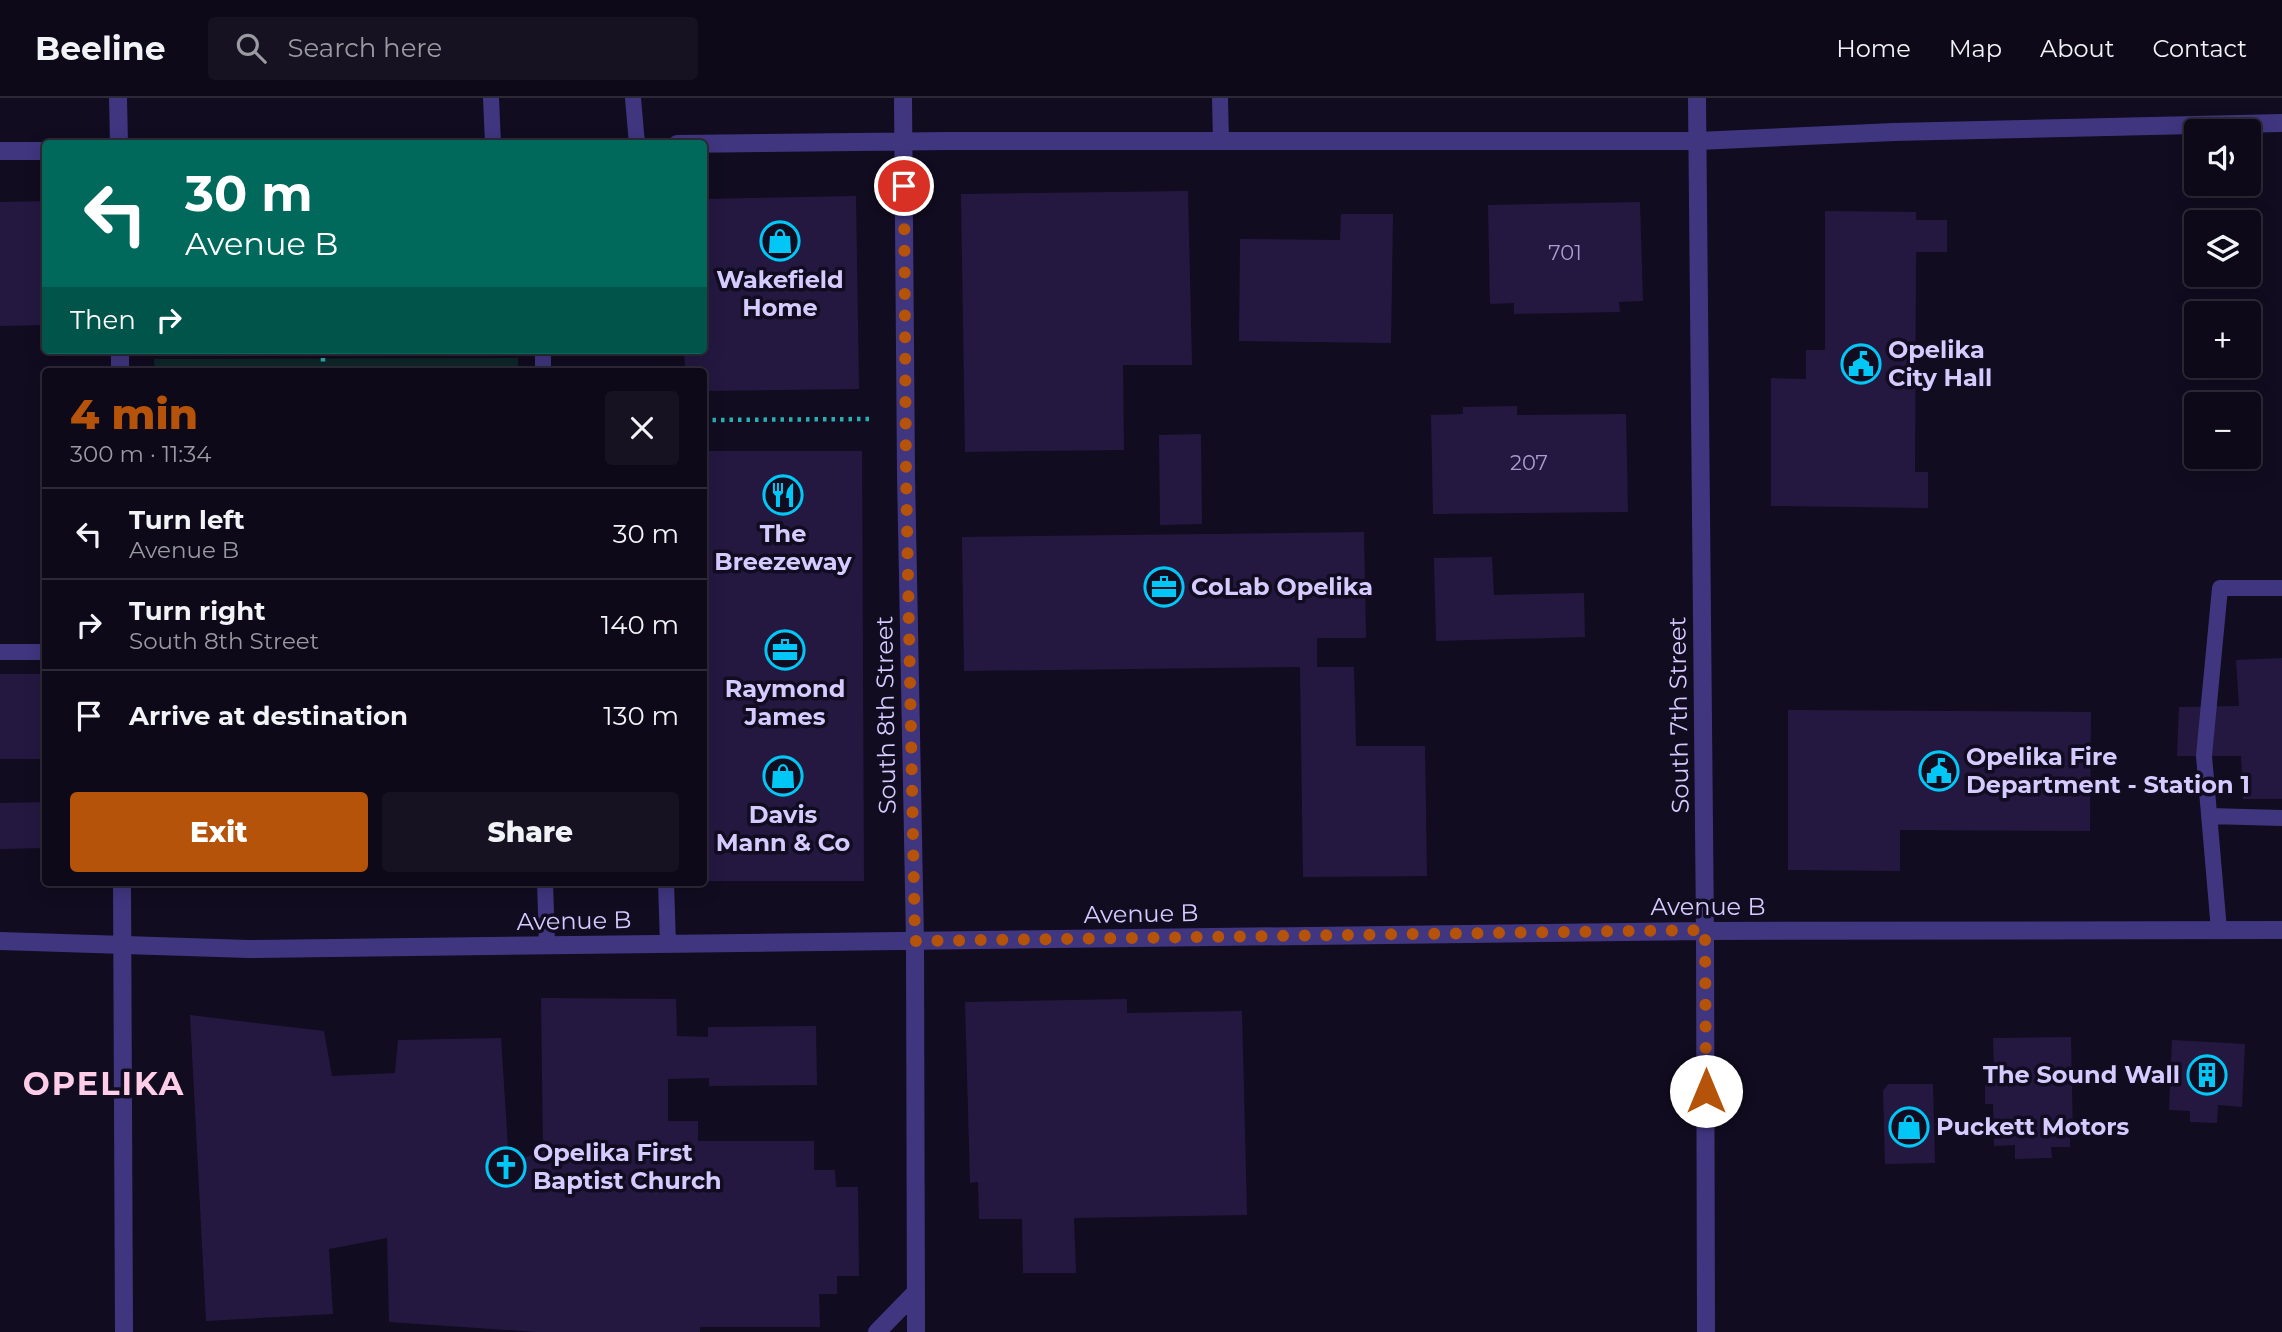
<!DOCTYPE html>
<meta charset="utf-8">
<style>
:root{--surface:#0d0918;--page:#161221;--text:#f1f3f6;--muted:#9a9aa2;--line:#2d2a37;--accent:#b45309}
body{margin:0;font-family:Montserrat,sans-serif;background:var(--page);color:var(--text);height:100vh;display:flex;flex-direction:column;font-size:26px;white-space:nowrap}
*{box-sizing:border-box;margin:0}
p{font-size:23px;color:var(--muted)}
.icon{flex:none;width:38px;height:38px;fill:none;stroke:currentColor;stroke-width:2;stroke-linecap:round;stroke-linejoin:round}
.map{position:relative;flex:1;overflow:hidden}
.panel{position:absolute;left:42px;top:270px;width:665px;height:518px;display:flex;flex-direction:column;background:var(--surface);border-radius:7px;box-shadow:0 4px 18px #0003,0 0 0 2px var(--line)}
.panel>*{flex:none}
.guide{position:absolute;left:42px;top:42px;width:665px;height:214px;border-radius:7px;box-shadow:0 4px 18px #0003,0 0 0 2px var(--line);background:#00695c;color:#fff;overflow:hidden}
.tools{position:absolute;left:2184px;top:21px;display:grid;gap:14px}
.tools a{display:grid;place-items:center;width:77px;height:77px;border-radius:7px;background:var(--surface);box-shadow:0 4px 18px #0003,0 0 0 2px var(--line);font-size:35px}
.pin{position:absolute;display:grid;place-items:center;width:60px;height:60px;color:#fff;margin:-30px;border:4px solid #fff;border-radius:50%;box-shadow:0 2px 7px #0007}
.me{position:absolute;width:77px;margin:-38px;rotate:0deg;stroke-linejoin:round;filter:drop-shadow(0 0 5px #0008)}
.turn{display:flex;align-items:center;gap:24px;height:147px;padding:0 28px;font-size:32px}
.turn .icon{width:91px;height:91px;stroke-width:2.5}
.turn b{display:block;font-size:49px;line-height:60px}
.then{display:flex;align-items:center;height:66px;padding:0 28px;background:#0003;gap:14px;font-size:26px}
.round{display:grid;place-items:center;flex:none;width:74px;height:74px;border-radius:7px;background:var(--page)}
.headline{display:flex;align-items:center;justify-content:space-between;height:119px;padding:0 28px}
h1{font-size:42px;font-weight:800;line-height:52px;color:var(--accent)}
.action{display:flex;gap:14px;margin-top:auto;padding:14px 28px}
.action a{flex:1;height:80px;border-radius:7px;background:var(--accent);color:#fff;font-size:28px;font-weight:800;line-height:80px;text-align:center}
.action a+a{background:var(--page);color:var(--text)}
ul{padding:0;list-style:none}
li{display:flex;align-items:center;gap:21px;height:91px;padding:0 28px;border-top:2px solid var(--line)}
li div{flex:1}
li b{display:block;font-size:26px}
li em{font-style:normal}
header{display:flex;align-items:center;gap:42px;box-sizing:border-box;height:98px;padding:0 35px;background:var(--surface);border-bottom:2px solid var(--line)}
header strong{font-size:33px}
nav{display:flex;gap:38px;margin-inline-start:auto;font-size:24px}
.search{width:490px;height:63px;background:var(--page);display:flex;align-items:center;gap:18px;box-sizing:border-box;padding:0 24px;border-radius:7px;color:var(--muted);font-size:26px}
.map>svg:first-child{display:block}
.park{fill:#0f282a}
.building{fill:#241841}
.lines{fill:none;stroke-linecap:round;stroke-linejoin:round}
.path{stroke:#2bafb3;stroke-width:4.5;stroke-dasharray:3.5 5;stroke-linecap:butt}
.service{stroke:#403680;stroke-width:16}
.minor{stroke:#403680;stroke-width:18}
.route{stroke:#b45309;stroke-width:12;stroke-dasharray:0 21.6}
.labels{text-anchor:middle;stroke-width:7;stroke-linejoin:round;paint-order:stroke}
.number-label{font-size:21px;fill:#aa9ed0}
.poi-label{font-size:24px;font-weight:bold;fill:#d6cbff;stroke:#110c20;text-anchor:start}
.street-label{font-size:24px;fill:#d6cbff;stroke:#110c20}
.district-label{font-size:32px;font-weight:bold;letter-spacing:2px;fill:#ffcde8;stroke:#110c20}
</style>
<header>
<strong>Beeline</strong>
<div class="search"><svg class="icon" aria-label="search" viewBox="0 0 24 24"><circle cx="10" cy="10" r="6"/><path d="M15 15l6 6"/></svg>Search here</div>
<nav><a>Home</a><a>Map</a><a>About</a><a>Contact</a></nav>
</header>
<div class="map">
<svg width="2282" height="1234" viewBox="0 0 2282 1234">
<rect width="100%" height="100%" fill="#110c20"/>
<path class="park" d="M 518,260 L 518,273 L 155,273 L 154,261 Z"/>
<path class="building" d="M 1188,93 L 1192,267 L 1123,267 L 1124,352 L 965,354 L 961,96 Z
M 856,98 L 859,291 L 704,293 L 704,273 L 685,273 L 684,252 L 704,252 L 704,101 Z
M 46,103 L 46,227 L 0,228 L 0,104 Z
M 1640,104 L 1643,203 L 1619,204 L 1620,214 L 1514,216 L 1514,205 L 1490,206 L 1488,107 Z
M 1825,113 L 1916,114 L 1916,122 L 1947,122 L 1947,154 L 1916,154 L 1915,374 L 1928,374 L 1928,410 L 1771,408 L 1771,280 L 1806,281 L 1806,252 L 1825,252 Z
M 1341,116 L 1393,116 L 1391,245 L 1239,243 L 1240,141 L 1340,142 Z
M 1517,308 L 1517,317 L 1626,316 L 1628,414 L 1433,416 L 1431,317 L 1463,316 L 1463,309 Z
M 1201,336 L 1202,426 L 1160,427 L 1159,337 Z
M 704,353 L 862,353 L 864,783 L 704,783 L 704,573 L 708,573 L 708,531 L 707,442 L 704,442 Z
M 1364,434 L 1366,540 L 1317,540 L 1317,569 L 1354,569 L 1356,648 L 1425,648 L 1427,778 L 1303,779 L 1300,569 L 964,573 L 962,439 Z
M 1492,459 L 1494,497 L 1584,495 L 1585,539 L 1436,543 L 1434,460 Z
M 2282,560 L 2282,701 L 2243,701 L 2241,658 L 2177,658 L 2179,609 L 2239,608 L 2236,562 Z
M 0,576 L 46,576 L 46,661 L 0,661 Z
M 1788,612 L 2091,614 L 2090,733 L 1900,732 L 1900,773 L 1788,772 Z
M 46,704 L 46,750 L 0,751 L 0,705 Z
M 541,900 L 676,901 L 677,938 L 708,939 L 708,929 L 816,928 L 817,987 L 709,988 L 709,980 L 668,981 L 668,1023 L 698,1023 L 698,1043 L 814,1043 L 814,1072 L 835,1072 L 836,1089 L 858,1089 L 859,1178 L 837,1178 L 837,1196 L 819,1196 L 820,1229 L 700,1229 L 700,1234 L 537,1234 L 389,1224 L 387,1140 L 329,1151 L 333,1216 L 206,1223 L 190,917 L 324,933 L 332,978 L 395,975 L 398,942 L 501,940 L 509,1065 L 543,1053 Z
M 1127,901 L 1127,915 L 1242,913 L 1247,1117 L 1074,1120 L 1076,1175 L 1023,1175 L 1022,1121 L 979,1121 L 978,1084 L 970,1085 L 965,904 Z
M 2071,939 L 2073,1037 L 2070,1037 L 2070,1049 L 2051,1049 L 2052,1060 L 2015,1061 L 2015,1047 L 1994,1048 L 1993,1006 L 1985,1006 L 1985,973 L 1994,972 L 1993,940 Z
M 2172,942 L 2245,946 L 2242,1009 L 2218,1007 L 2217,1025 L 2190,1024 L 2190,1013 L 2169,1012 Z
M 1888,986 L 1933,986 L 1935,1065 L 1885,1066 L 1883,993 Z"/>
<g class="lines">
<path class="path" d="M 323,260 L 323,273
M 704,322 L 871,321"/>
<path class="service" d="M 491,0 L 493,46
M 633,0 L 637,46
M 1220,0 L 1221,44
M 543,273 L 543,252
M 0,554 L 46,554
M 2209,718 L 2282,720
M 545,784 L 547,847
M 666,784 L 668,846
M 2219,832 L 2204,658 L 2220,490 L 2282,490"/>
<path class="minor" d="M 118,0 L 119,46
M 903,0 L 906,376 L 915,843 L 916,1234
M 1697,0 L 1705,833 L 1706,1234
M 677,46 L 949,43 L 1698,43 L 1894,34 L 2282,25
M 0,53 L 46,53
M 120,252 L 120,273
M 122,784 L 124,1234
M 0,843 L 249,851 L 1705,833 L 2282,832
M 877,1234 L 916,1194"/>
</g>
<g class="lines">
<path class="route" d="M 904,88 L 906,376 L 915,843 L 1705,832 L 1706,993"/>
</g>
<defs>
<g id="shop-ring" transform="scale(2.0125)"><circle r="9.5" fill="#110c20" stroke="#00c7f6" stroke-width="1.5"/><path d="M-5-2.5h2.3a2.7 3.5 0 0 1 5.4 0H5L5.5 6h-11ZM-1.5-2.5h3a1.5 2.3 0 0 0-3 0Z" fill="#00c7f6"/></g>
<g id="civic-ring" transform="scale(2.0125)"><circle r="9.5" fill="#110c20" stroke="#00c7f6" stroke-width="1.5"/><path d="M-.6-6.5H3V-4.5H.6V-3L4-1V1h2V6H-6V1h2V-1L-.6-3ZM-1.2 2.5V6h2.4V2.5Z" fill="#00c7f6"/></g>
<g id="restaurant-ring" transform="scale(2.0125)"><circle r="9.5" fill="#110c20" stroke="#00c7f6" stroke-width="1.5"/><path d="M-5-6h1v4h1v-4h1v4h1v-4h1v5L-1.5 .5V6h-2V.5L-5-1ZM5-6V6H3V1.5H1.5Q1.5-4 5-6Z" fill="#00c7f6"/></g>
<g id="office-ring" transform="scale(2.0125)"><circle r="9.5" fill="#110c20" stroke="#00c7f6" stroke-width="1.5"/><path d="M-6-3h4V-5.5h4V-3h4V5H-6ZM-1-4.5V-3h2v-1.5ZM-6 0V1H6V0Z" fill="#00c7f6"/></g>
<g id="building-ring" transform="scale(2.0125)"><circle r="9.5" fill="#110c20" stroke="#00c7f6" stroke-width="1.5"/><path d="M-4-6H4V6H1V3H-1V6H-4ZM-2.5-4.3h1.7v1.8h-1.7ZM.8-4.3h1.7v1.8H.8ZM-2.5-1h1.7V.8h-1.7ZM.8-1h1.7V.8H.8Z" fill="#00c7f6"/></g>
<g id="church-ring" transform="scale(2.0125)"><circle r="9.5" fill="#110c20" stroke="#00c7f6" stroke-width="1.5"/><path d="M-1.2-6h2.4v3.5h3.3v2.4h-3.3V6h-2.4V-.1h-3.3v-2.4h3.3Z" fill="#00c7f6"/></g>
</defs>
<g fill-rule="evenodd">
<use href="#shop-ring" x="780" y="143"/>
<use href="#civic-ring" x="1861" y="266"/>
<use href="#restaurant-ring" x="783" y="397"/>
<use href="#office-ring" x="1164" y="489"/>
<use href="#office-ring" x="785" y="552"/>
<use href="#civic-ring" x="1939" y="673"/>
<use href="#shop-ring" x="783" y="678"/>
<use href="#building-ring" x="2207" y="977"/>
<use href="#shop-ring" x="1909" y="1029"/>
<use href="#church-ring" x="506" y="1069"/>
</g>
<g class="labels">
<g class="number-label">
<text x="1565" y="162">701</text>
<text x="1529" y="372">207</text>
</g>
<g class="poi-label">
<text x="780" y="190" text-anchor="middle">Wakefield<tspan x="780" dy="28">Home</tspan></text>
<text x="1888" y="260">Opelika<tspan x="1888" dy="28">City Hall</tspan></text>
<text x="783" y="444" text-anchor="middle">The<tspan x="783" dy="28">Breezeway</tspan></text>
<text x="1191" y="497">CoLab Opelika</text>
<text x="785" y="599" text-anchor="middle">Raymond<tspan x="785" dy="28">James</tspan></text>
<text x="1966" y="667">Opelika Fire<tspan x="1966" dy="28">Department - Station 1</tspan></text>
<text x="783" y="725" text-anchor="middle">Davis<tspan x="783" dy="28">Mann &amp; Co</tspan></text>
<text x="2180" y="985" text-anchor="end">The Sound Wall</text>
<text x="1936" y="1037">Puckett Motors</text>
<text x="533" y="1063">Opelika First<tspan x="533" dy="28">Baptist Church</tspan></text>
</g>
<g class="street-label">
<text transform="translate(886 617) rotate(-91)" y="8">South 8th Street</text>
<text transform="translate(1679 617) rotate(-91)" y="8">South 7th Street</text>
<text x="1708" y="817">Avenue B</text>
<text transform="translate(1141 816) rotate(-1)" y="8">Avenue B</text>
<text transform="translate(574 823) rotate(-1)" y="8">Avenue B</text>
</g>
<g class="district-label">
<text x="104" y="997">OPELIKA</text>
</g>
</g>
</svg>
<div class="tools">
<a><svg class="icon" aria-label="sound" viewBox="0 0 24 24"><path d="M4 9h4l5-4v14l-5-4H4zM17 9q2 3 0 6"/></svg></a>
<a><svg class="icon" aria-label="layers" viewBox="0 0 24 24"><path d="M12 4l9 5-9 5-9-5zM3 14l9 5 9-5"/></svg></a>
<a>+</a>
<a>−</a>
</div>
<div class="pin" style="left:904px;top:88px;background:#d93025"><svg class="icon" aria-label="arrive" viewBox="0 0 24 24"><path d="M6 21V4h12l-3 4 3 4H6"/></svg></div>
<svg class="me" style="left:1706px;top:993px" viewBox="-20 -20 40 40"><circle r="19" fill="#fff"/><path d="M0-13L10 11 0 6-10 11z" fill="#b45309"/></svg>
<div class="guide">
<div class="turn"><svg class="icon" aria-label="left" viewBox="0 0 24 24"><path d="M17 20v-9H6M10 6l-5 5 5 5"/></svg><div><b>30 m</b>Avenue B</div></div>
<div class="then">Then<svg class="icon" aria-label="right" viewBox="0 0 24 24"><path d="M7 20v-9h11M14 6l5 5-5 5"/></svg></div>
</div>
<section class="panel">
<div class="headline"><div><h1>4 min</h1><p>300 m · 11:34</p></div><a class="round"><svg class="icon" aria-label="close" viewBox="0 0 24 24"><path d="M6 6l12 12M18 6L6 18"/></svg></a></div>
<ul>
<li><svg class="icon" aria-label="left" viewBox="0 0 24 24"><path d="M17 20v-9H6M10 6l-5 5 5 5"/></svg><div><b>Turn left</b><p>Avenue B</p></div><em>30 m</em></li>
<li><svg class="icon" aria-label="right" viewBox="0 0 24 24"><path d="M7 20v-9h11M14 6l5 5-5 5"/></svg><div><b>Turn right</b><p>South 8th Street</p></div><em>140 m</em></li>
<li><svg class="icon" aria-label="arrive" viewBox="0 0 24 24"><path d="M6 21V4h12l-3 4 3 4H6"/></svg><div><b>Arrive at destination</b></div><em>130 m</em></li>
</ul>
<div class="action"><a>Exit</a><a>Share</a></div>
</section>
</div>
